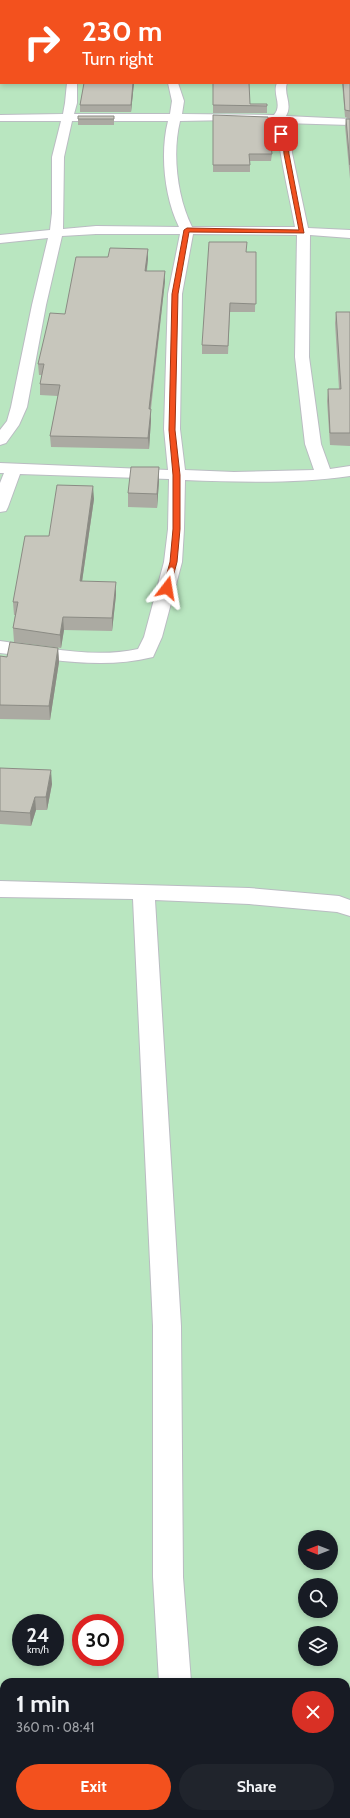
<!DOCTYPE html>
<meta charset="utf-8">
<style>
:root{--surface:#171b24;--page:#20242c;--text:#f1f3f6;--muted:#9ea1a6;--accent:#f3511e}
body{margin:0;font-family:Cabin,sans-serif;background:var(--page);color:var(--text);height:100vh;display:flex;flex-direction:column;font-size:15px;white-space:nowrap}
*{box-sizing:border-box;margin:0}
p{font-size:13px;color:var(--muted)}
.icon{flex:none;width:22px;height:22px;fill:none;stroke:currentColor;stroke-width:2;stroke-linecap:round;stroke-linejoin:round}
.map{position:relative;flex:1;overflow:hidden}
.drawer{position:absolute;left:0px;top:1678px;width:350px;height:140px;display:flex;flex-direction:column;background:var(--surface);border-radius:12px 12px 0 0;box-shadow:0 2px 6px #0003}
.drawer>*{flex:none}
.hud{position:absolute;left:0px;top:0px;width:350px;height:84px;box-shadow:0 2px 6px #0003;background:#f3511e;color:#fff;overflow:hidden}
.needle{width:26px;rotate:270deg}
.buttons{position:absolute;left:298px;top:1530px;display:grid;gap:8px}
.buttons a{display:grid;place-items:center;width:40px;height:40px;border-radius:50%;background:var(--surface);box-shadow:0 2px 6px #0003;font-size:20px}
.speed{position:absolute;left:12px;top:1614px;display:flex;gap:8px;font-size:20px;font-weight:700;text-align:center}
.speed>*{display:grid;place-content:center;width:52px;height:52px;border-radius:50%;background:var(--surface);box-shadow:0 2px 6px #0003;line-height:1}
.speed small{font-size:10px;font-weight:400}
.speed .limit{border:6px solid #d22;background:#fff;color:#111}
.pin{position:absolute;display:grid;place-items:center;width:34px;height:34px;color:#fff;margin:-17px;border-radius:8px;box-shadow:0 2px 6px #0006}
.me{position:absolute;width:44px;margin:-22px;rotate:14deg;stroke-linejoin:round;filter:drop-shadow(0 0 3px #0008)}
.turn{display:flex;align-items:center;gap:14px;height:84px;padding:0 16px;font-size:18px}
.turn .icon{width:52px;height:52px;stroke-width:2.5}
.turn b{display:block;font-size:28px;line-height:34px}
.round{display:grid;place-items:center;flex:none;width:42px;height:42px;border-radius:21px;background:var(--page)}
.headline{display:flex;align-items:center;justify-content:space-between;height:68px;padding:0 16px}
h1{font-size:24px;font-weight:800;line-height:30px}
.button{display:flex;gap:8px;margin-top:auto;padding:8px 16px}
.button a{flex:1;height:46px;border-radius:24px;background:var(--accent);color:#fff;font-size:16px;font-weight:800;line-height:46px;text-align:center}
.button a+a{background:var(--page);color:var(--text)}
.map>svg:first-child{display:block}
.green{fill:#b9e6c0;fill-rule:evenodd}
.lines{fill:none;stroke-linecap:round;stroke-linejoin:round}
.minor-casing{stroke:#babcc2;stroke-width:2}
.minor{fill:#fff;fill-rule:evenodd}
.wall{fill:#abaaa2}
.shaded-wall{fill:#8b8b84}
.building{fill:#c7c6bc;stroke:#8b8b84}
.route{fill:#f3511e;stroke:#9e3514}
</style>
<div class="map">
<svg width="350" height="1818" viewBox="0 0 350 1818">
<rect width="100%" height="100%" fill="#edecdf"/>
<path class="green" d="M 0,0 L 350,0 L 350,1818 L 0,1818 ZM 1,1 L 349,1 L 349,83 L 1,83 ZM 305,1537 L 331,1537 L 331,1563 L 305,1563 ZM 305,1585 L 331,1585 L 331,1611 L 305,1611 ZM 21,1623 L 55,1623 L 55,1657 L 21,1657 ZM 81,1623 L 115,1623 L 115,1657 L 81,1657 ZM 305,1633 L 331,1633 L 331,1659 L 305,1659 ZM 4,1682 L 346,1682 L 346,1814 L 4,1814 Z"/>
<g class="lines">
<g class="minor-casing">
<path id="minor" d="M 82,0 L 92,0 L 92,1 L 82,1 Z
M 67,83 L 77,83 L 77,103 L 74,114 L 170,114 L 172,101 L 168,83 L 178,83 L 184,101 L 182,114 L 274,115 C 283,105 272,94 277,83 L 287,83 C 283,94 293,104 286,116 L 350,119 L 350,125 L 283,123 L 291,140 L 292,153 L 308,228 L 350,230 L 350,238 L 310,235 L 309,357 L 321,444 L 330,469 L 350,466 L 350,476 C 296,484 240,482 185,480 L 184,529 L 182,562 L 162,637 L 153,657 C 101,670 51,659 0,653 L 0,641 C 45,647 93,659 138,649 L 144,637 L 164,562 L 168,529 L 169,479 L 20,474 L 8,507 L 6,511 L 0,512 L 0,483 L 4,473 L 0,473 L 0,463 L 168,470 L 164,429 L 168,294 L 180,234 L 96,234 L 62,236 L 46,305 L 27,407 L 19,425 L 6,443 L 0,445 L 0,430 L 7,421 L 11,407 L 32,305 L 48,238 L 0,243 L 0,235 L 50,230 L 52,213 L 52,157 L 61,121 L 0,121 L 0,115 L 63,114 L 65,103 ZM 232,120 L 272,122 C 273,130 278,135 279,142 C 283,171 290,199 295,227 L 192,227 C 177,197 172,153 180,121 ZM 72,121 L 168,121 C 160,153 164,196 179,227 L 96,226 L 63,229 L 64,157 ZM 193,234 L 297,235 L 295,357 L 305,444 L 314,470 L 234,472 L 185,470 L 180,429 L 182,294 Z
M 0,881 L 249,888 L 339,896 L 350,900 L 350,916 L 337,912 L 249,904 L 155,900 L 181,1326 L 183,1577 L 191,1682 L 159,1682 L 153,1577 L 153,1326 L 133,899 L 0,897 Z
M 169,1814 L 203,1814 L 204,1818 L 170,1818 Z"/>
</g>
<use href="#minor" class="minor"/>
</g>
<path class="wall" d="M 0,0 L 45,0 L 45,1 L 1,1 L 1,23 L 0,23 Z
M 1,24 L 1,71 L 0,71 L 0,25 Z
M 350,28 L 350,179 L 345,126 L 346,119 L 350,119 L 345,117 L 342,83 L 349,83 Z
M 81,83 L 134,83 L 131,112 L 80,112 L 80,105 L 84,83 Z
M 213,83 L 250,104 L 267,106 L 267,113 L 213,113 Z
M 213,115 L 272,154 L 271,161 L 250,161 L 250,172 L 213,172 Z
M 114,116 L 114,125 L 78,125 L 78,119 Z
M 148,249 L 148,259 L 147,271 L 165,271 L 165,281 L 151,409 L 151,420 L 149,449 L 51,447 L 50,436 L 58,396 L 40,395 L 40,384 L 42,375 L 39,375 L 38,364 L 65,314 L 108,257 Z
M 246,252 L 256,252 L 255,312 L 230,312 L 228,354 L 202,354 L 202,345 Z
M 336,312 L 350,312 L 350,446 L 330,445 L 327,401 L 328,389 L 339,389 L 335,323 Z
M 159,467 L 159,481 L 157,508 L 128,507 L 128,493 Z
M 94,499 L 82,582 L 116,595 L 112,631 L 64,630 L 61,648 L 14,642 L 13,628 L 15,615 L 14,615 L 13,602 Z
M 58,648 L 59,662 L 50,720 L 0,719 L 0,656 L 7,657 Z
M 0,768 L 52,784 L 47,810 L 36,810 L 31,826 L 0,824 Z"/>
<path class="shaded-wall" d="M 349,20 L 350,20 L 350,26 L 349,27 Z
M 133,83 L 134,83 L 131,112 L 131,105 Z
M 148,249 L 148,259 L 145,281 L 145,271 Z
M 165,271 L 165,281 L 149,419 L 149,409 Z
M 151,409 L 151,420 L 149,449 L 148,438 Z
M 159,467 L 159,481 L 157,508 L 157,494 Z
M 93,486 L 94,499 L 80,595 L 80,581 Z
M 116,582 L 116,595 L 112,631 L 112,618 Z
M 63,617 L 64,630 L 61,648 L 60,635 Z
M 58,648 L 59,662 L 50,720 L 49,706 Z
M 51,770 L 52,784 L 47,810 L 46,797 Z
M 35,797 L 36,810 L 31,826 L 30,813 Z"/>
<path class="building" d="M 0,0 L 43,0 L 43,1 L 1,1 L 1,18 L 0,17 Z
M 93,0 L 163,0 L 163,1 L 93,1 Z
M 210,0 L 350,0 L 350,20 L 349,20 L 349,1 L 210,1 Z
M 1,24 L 1,64 L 0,64 L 0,25 Z
M 349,28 L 350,28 L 350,111 L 345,110 L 343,83 L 349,83 Z
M 84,83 L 133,83 L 131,105 L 80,105 Z
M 213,83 L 249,83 L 250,104 L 267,104 L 267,106 L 213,105 Z
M 213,115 L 268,117 L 272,154 L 249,154 L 250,165 L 213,165 Z
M 78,116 L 114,116 L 114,119 L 78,119 Z
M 346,119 L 350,119 L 350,165 Z
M 209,242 L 247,242 L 246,252 L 256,252 L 256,304 L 230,303 L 228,346 L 202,345 Z
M 110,248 L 148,249 L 145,271 L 165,271 L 149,409 L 151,409 L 148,438 L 50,436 L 60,385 L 40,384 L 44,364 L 38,364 L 50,313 L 65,314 L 76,257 L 108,257 Z
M 336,312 L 350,312 L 350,433 L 330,433 L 328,389 L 341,389 Z
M 131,467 L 159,467 L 157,494 L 128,493 Z
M 57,485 L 93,486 L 80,581 L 116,582 L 112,618 L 63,617 L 60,635 L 13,628 L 18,602 L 13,602 L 25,536 L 49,536 Z
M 10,642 L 58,648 L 49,706 L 0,705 L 0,656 L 7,657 Z
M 0,768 L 51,770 L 46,797 L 35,797 L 30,813 L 0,811 Z"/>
<path class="route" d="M 279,133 L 282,133 L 288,140 L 289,154 L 304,233 L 189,232 L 178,294 L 175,430 L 180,475 L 180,529 L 177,562 L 170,588 L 167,590 L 163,588 L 170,562 L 173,529 L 173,475 L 169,430 L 172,294 L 184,230 L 187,228 L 299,230 L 284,154 L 283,140 Z"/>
</svg>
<div class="buttons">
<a><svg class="needle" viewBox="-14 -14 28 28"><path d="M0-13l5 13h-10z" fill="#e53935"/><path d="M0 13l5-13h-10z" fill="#9ea1a6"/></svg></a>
<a><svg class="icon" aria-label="search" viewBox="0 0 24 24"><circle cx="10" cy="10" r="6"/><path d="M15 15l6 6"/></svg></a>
<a><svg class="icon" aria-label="layers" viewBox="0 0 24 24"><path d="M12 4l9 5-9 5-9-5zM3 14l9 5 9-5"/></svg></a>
</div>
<div class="speed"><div>24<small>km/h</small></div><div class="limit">30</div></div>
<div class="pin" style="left:281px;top:134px;background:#d93025"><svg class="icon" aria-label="arrive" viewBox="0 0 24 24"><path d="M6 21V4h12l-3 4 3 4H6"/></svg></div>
<svg class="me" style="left:167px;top:588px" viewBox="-20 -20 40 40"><path d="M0-17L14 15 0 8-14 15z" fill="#f3511e" stroke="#fff" stroke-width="4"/></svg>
<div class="hud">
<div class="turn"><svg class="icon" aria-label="right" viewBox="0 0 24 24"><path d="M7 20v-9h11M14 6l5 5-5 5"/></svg><div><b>230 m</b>Turn right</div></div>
</div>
<section class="drawer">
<div class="headline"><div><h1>1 min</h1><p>360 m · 08:41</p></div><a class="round" style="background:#d93025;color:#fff"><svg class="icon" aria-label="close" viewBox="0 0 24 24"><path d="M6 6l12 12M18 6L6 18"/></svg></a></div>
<div class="button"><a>Exit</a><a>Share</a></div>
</section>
</div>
